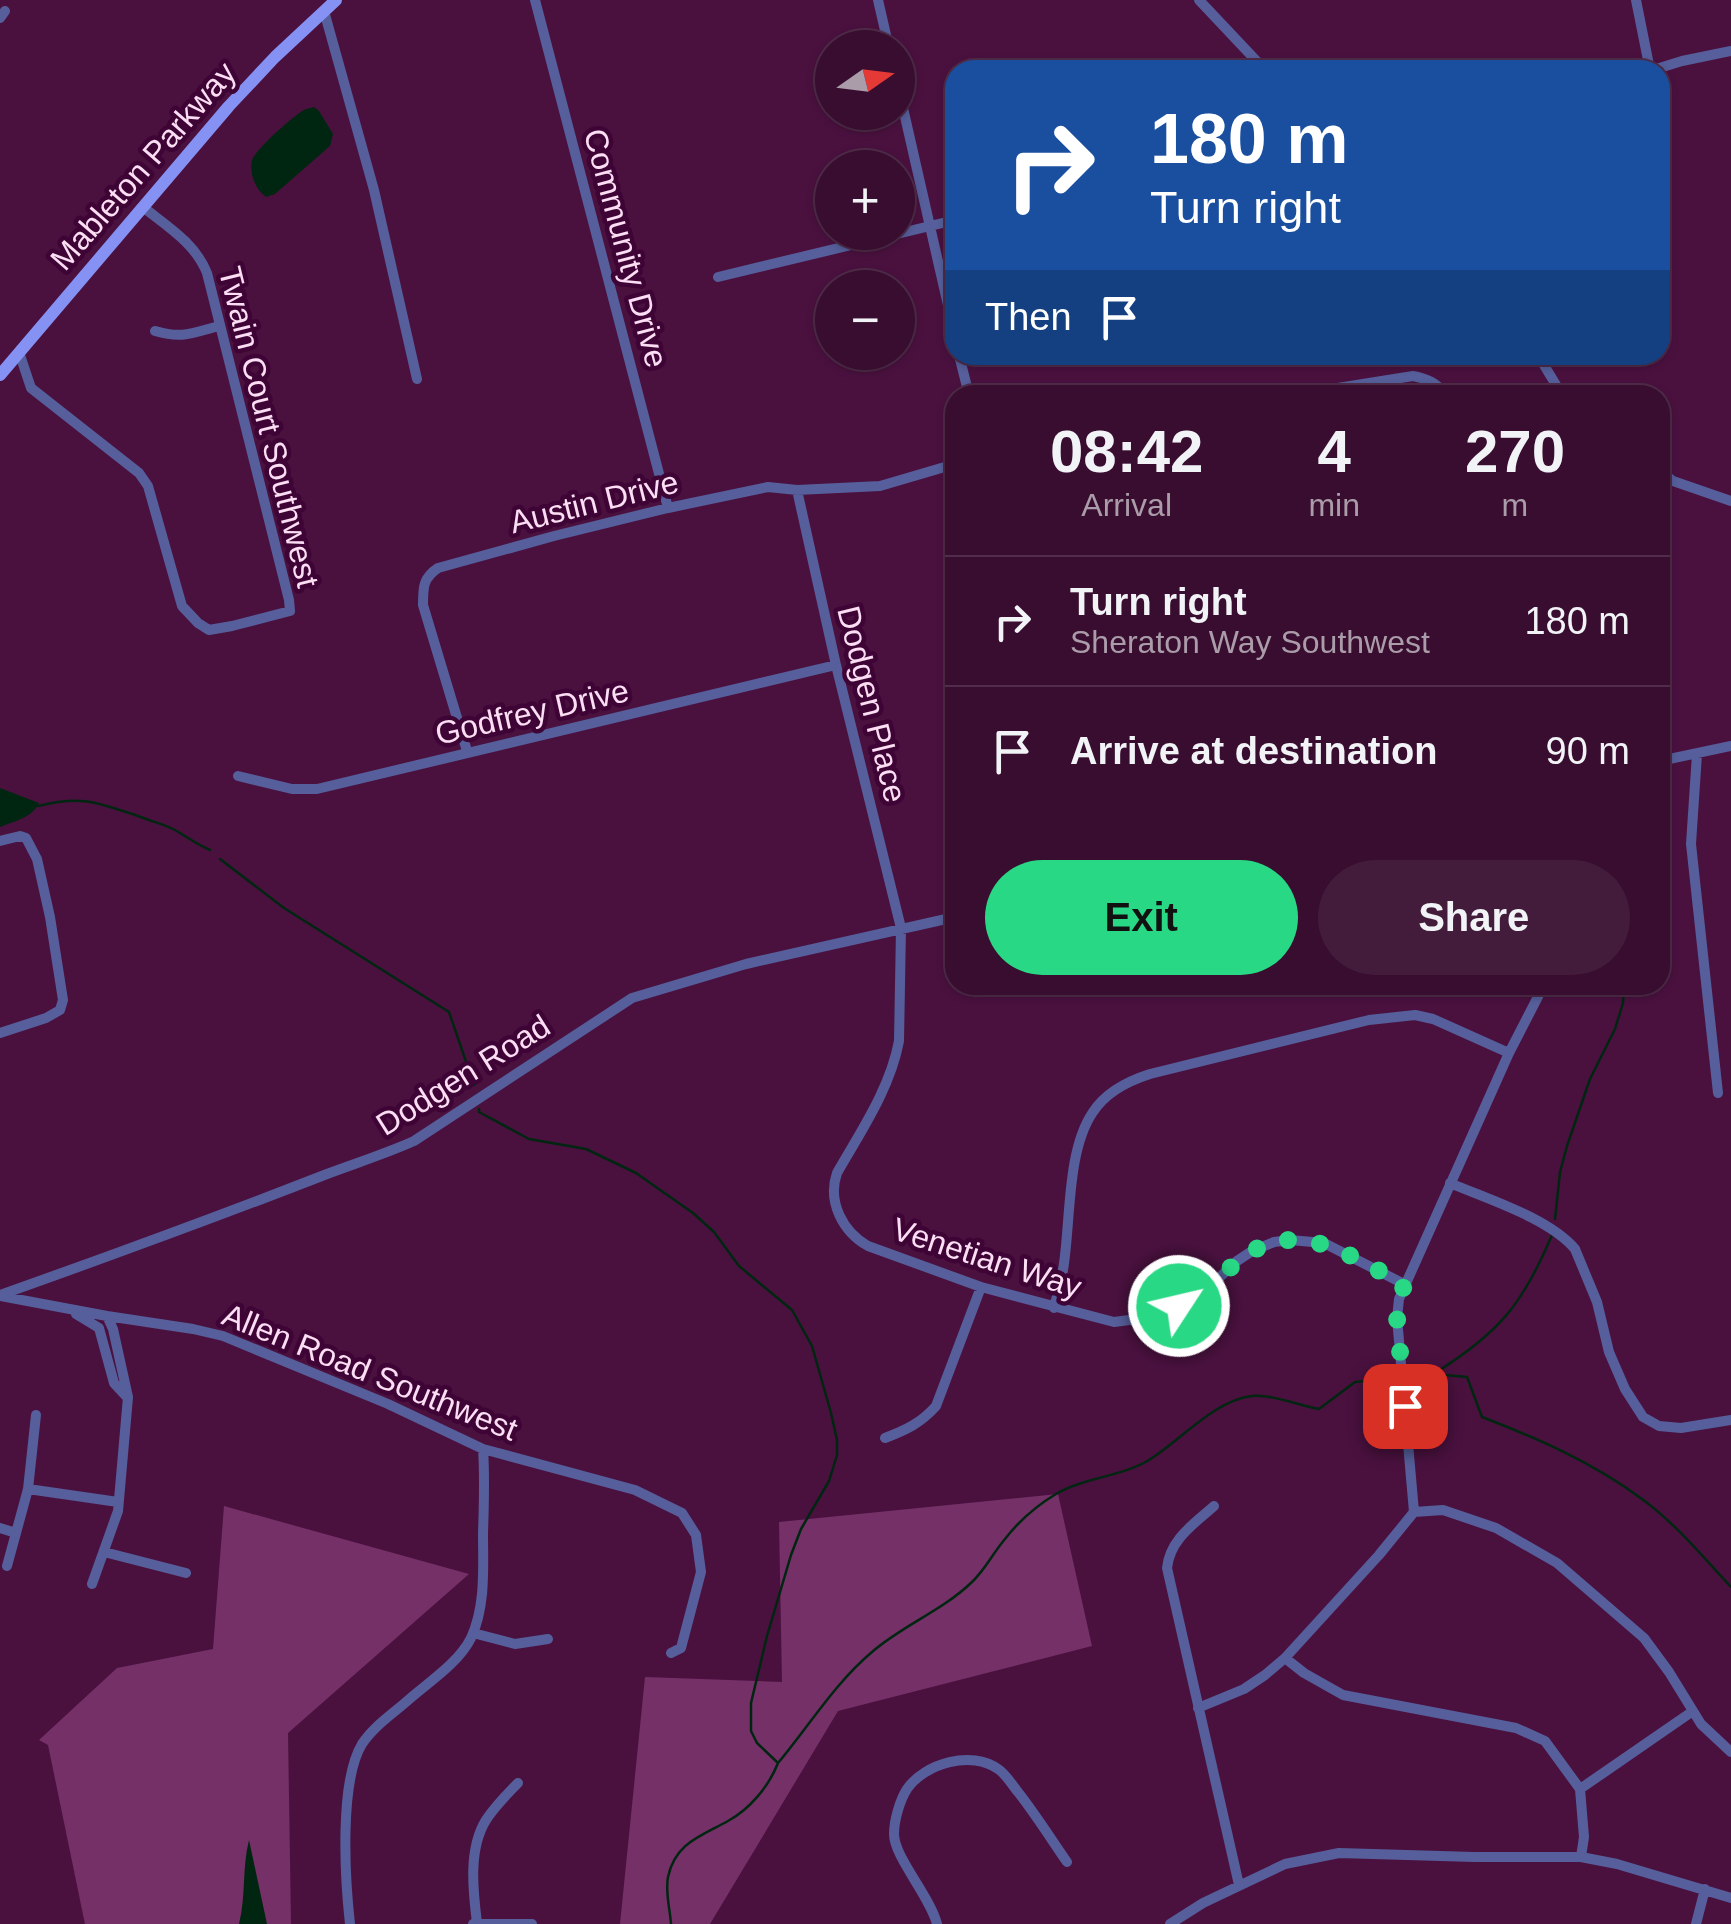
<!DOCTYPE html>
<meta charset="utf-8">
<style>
:root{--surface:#380d2f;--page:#431b3b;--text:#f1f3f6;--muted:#ab9caa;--line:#522d4b;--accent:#28d885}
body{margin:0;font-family:Arial,sans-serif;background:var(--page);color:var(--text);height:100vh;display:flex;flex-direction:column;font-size:38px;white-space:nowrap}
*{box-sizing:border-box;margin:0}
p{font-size:32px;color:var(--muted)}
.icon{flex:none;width:55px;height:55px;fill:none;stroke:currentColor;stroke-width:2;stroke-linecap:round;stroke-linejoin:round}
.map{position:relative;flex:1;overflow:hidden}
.side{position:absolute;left:945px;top:385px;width:725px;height:610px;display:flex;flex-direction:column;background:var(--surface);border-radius:30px;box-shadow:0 2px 8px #0004,0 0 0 2px var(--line)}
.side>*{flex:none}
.top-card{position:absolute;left:945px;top:60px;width:725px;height:305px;border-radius:30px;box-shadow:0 2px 8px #0004,0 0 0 2px var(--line);background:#1a4fa0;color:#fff;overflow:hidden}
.needle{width:65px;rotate:76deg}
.controls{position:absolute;left:815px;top:30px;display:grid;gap:20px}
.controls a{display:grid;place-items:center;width:100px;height:100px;border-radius:50%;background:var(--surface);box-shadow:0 2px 8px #0004,0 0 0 2px var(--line);font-size:50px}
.pin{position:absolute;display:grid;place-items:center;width:85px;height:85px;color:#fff;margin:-42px;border-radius:20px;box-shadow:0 5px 15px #0006}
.me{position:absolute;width:110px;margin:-55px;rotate:55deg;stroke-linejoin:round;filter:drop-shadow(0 0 8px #0008)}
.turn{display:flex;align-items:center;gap:35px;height:210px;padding:0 40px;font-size:45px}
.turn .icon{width:130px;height:130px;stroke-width:2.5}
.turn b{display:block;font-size:70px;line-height:85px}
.then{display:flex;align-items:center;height:95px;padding:0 40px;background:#0003;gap:20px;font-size:38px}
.eta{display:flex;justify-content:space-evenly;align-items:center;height:170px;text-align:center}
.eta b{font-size:60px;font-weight:800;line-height:70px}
.button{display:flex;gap:20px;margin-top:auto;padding:20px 40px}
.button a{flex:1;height:115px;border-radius:60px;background:var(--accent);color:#111;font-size:40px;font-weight:800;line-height:115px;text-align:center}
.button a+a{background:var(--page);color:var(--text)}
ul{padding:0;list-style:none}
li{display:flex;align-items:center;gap:30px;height:130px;padding:0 40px;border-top:2px solid var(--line)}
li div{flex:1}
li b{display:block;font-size:38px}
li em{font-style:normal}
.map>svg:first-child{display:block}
.green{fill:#753067}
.water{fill:#002611}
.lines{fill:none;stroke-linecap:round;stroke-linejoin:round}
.stream{stroke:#002611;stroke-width:2.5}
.minor{stroke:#565f9b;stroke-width:10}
.major{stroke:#8592f4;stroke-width:12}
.route{stroke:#28d885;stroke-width:18;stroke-dasharray:0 32.4}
.labels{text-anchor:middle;stroke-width:9;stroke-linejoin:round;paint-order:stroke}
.street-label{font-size:32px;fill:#fbdef3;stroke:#3e0435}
</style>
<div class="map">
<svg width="1731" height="1924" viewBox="0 0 1731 1924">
<rect width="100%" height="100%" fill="#4a113f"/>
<path class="green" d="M 1058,1494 L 1092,1646 L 838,1711 L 710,1924 L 620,1924 L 645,1677 L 782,1682 L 779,1522 Z
M 224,1506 L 469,1574 L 288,1733 L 291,1924 L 85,1924 L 48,1745 L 39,1740 L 117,1668 L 213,1649 Z"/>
<path class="water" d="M 314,107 L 319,111 L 333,134 L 330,146 L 275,194 L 266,197 C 255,189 249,173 252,160 C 255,150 296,113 306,109 C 309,108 312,108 314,107 Z
M 0,788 L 39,803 C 32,818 15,821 0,827 Z
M 249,1840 L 267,1924 L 239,1924 C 246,1897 242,1867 249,1840 Z"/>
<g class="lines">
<path class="stream" d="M 38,806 C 82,795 96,802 138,816 C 150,821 164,824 175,830 C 187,837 196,844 210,850
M 220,859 L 284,908 L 449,1012 L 474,1085
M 479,1109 L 479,1112 L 529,1139 L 586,1149 L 636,1173 L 693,1213 L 714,1232 L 739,1266 L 792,1310 L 812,1346 L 831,1413 L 837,1440 L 837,1455 L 829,1481 L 801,1529 L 791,1555 L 767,1636 L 751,1703 L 751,1731 L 757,1743 L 777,1762
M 1555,1219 L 1560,1172 L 1567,1146 L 1590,1079 L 1615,1029 L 1623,1003 L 1624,985
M 1435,1373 C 1499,1333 1523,1304 1552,1235
M 1410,1377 L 1434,1374 L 1467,1377 L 1482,1417 C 1539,1439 1592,1462 1642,1499 C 1675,1523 1703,1557 1731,1587
M 671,1924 C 670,1908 665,1893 668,1877 C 675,1843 701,1836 728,1821 C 750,1809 769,1786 778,1763 C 809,1726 835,1683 872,1652 C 903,1625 942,1611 972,1582 C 985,1570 993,1553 1005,1539 C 1019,1521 1036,1506 1056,1494 C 1085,1477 1121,1477 1149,1460 C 1181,1440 1215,1400 1252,1396 C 1271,1394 1298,1405 1319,1409 L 1355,1382 L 1395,1378"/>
<path class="minor" d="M 535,0 L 668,508
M 878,0 L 889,48
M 1199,0 L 1265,70
M 1636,0 L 1650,70
M 324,11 L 374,190 L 417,379
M 0,18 L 5,11
M 1653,70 L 1682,61 L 1731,51
M 898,86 L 955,336
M 718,277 L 955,220
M 155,331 C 183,339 192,333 219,326
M 19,352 L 31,388 L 139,473 L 148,486 L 182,606 L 198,623 L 209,630 L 232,626 L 290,611 L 289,600 L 207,273 C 195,243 168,227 143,207
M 959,355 L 969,395
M 1538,355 L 1562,395
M 1294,395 L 1413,376 C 1428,379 1437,383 1446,395
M 1660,471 L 1673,481 L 1731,501
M 797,490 L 836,665 L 901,928 L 899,1041 C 890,1089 861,1131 837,1173 C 827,1202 843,1232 868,1246 L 981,1287 L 1114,1322 L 1160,1316 L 1204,1292 L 1237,1261 L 1252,1251 L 1274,1242 L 1290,1240 L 1324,1243 L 1404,1284
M 467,751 L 423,605 C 423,587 423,578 438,568 L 554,536 L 668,508 L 768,487 L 797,490 L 880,486 L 955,464
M 1697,754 L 1691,844 L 1718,1093
M 1660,761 L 1731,746
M 238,776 L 292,789 L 317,789 L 836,665
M 0,841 L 20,836 L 26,838 L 37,859 L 50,917 L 63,1000 L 60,1010 L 46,1018 L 0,1033
M 1450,1183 C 1487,1199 1549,1218 1575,1249 L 1597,1302 L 1609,1352 L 1625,1389 L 1643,1417 L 1659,1426 L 1681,1428 L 1731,1420
M 0,1295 C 110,1256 219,1216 327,1174 C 356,1163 385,1154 414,1141 L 632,998 L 746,964 L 955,917
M 0,1296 L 107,1316 L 193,1329 L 223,1336 L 388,1404 L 483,1449 L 635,1490 L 682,1513 L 696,1535 L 701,1572 L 681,1648 L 671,1653
M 1054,1308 C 1057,1296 1061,1283 1063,1270 C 1071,1224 1066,1151 1093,1112 C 1106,1092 1128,1081 1150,1074 L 1369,1020 L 1415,1015 L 1433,1019 L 1509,1053
M 76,1314 L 99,1328 L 114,1383 L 127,1397
M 885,1438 C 906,1430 921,1423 936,1406 L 981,1287
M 28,1489 L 118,1502
M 1214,1506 C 1194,1524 1170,1539 1167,1568 L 1239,1885
M 1414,1512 L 1443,1510 L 1496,1528 L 1557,1563 L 1644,1638 L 1669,1672 L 1701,1724 L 1731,1752
M 0,1528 L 16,1533
M 104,1552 L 186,1573
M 7,1566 L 28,1489 L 36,1415
M 92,1584 L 118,1511 L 128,1397 L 113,1329 L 107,1316
M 473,1633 L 515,1644 L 548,1639
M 1285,1658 L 1304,1673 L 1343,1695 L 1516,1728 L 1545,1741 L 1580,1789 L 1584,1837 L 1581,1857
M 1198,1708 L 1244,1689 L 1265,1675 L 1285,1658 L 1379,1555 L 1414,1512 L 1397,1318 L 1399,1299 L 1509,1053 L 1544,985
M 1580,1789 L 1693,1711
M 477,1923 C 473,1891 468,1849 486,1820 C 495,1806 506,1795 518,1783
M 350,1924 C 345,1879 339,1782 362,1744 C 373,1727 391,1715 406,1702 C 427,1683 458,1664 471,1638 C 486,1606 483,1567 483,1533 C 484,1505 485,1477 483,1449
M 473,1924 L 532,1924
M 937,1924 C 930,1896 894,1857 894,1834 C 894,1820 900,1800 907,1789 C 925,1763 972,1750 998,1769 C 1006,1774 1012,1785 1018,1792 C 1036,1815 1051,1839 1067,1862
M 1170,1924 L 1203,1903 L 1285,1864 L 1339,1853 L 1474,1857 L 1581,1857 L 1617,1864 L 1731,1898
M 1696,1924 L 1705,1889"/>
<path class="major" d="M 0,375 L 229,106 L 275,57 L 336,0"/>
</g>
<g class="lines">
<path class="route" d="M 1179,1306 C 1188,1301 1197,1296 1205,1290 C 1218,1281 1228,1269 1240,1259 C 1299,1215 1350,1257 1404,1284 L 1397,1318 L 1405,1406"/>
</g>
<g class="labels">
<g class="street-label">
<text transform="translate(143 166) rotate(-49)" y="11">Mableton Parkway</text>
<text transform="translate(626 248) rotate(75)" y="11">Community Drive</text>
<text transform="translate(269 427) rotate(76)" y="11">Twain Court Southwest</text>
<text transform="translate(594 502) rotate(-14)" y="11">Austin Drive</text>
<text transform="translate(872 704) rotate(76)" y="11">Dodgen Place</text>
<text transform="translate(532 712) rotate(-13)" y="11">Godfrey Drive</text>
<text transform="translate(463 1075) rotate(-32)" y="11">Dodgen Road</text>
<text transform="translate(987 1258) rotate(18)" y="11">Venetian Way</text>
<text transform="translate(370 1372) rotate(22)" y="11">Allen Road Southwest</text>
</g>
</g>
</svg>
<div class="controls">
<a><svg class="needle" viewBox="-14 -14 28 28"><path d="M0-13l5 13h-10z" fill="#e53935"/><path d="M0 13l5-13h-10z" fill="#ab9caa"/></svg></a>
<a>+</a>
<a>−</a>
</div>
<div class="pin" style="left:1405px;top:1406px;background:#d93025"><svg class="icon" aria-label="arrive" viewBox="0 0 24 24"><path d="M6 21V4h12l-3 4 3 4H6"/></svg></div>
<svg class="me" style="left:1179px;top:1306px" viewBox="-20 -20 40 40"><circle r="17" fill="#28d885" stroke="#fff" stroke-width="3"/><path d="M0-11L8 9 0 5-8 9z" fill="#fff"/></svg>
<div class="top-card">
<div class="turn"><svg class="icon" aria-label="right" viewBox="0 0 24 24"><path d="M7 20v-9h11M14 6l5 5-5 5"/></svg><div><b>180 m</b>Turn right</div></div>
<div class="then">Then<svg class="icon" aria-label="arrive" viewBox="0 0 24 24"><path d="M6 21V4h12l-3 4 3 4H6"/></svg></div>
</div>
<section class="side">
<div class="eta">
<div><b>08:42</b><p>Arrival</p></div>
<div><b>4</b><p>min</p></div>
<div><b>270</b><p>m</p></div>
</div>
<ul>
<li><svg class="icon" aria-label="right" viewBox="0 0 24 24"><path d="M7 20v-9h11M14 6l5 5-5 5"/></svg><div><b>Turn right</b><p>Sheraton Way Southwest</p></div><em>180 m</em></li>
<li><svg class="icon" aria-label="arrive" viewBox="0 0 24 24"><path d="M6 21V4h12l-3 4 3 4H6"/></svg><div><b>Arrive at destination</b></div><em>90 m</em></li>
</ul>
<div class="button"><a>Exit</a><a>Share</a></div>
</section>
</div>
